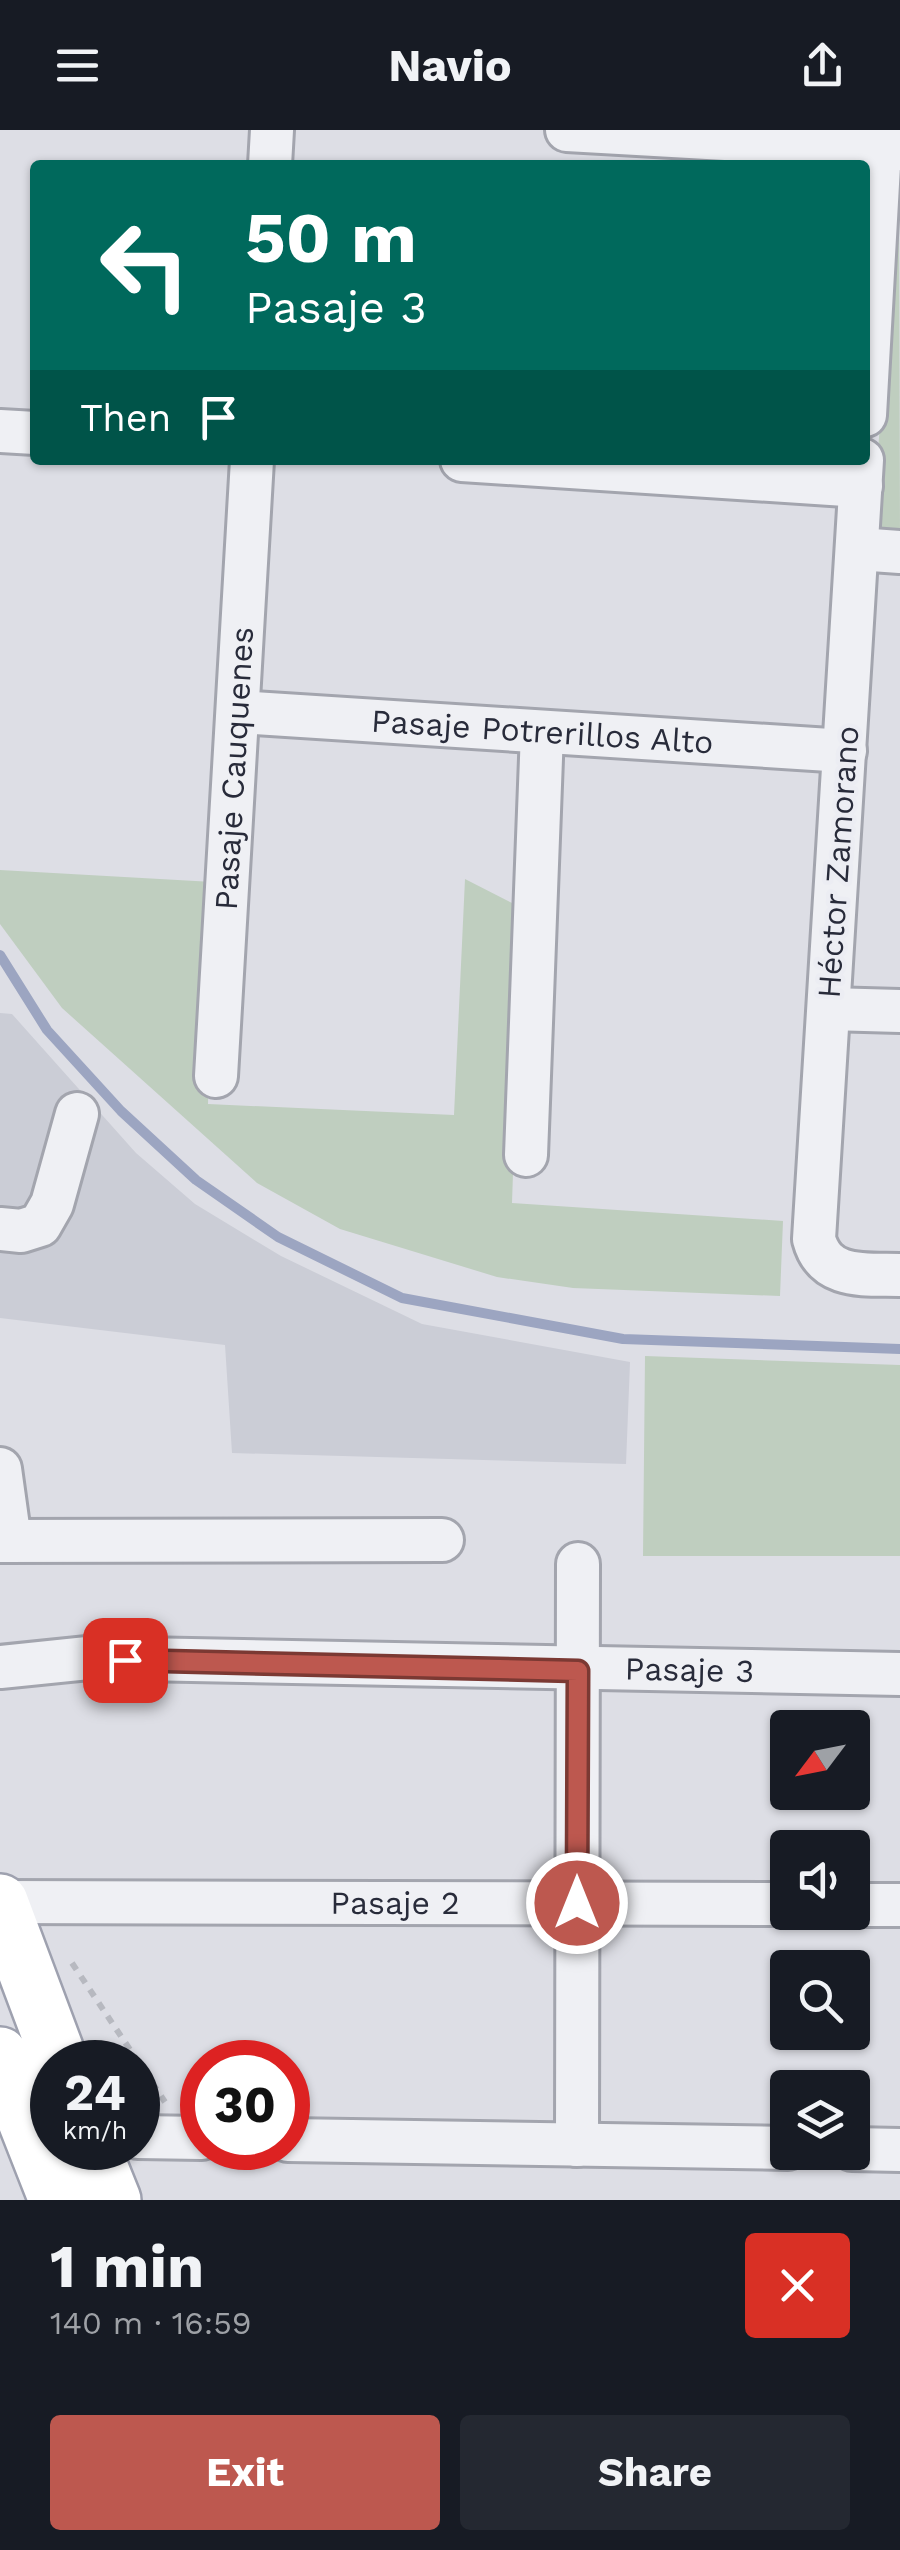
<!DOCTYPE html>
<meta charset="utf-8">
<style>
:root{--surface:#171b24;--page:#242831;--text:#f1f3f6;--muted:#9ea1a6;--accent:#bd584f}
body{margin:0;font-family:"Work Sans",sans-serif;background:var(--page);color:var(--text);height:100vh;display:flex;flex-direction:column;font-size:38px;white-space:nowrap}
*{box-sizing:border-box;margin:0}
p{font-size:32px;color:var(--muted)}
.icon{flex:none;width:55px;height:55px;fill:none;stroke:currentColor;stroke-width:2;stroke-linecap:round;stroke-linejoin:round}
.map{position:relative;height:2070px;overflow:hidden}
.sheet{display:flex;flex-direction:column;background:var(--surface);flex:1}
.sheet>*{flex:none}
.banner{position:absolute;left:30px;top:30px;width:840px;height:305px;border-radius:10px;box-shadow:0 2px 8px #0004;background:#00695c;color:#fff;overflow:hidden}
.needle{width:65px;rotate:238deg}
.tools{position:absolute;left:770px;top:1580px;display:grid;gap:20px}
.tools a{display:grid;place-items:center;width:100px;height:100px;border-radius:10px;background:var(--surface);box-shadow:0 2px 8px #0004;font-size:50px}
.speed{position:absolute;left:30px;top:1910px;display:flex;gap:20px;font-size:50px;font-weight:700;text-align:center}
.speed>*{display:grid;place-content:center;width:130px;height:130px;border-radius:50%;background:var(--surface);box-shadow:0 2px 8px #0004;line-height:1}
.speed small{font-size:25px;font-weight:400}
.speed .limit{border:15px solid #d22;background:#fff;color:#111}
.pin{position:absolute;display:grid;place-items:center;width:85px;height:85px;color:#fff;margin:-42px;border-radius:20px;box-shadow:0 5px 15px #0006}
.me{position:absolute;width:110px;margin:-55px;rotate:0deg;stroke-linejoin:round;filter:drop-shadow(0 0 8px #0008)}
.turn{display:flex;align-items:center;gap:35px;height:210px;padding:0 50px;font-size:45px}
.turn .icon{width:130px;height:130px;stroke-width:2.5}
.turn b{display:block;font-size:70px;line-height:85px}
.then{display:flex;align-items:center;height:95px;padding:0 50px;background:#0003;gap:20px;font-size:38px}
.round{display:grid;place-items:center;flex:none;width:105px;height:105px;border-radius:10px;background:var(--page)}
.overview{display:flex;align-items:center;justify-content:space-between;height:170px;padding:0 50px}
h1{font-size:60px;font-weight:700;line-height:75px}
.action{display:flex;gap:20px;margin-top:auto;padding:20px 50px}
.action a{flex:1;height:115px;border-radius:10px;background:var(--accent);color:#fff;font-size:40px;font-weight:700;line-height:115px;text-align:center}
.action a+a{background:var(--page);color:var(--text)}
header{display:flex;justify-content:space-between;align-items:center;height:130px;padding:0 50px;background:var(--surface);font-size:45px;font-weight:700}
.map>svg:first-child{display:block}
.built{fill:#cbcdd6}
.green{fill:#bfcebf}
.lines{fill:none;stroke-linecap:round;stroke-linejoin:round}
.stream{stroke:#9ca5c1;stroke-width:10}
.minor-casing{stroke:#a3a5ae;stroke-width:48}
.major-casing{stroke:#9ea1af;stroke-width:60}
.path{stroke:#b7b9c0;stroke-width:6;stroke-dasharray:8 8;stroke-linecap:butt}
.minor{stroke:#eff0f4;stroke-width:42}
.major{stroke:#fff;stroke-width:55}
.route-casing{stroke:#7b3933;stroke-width:25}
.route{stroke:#bd584f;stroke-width:18}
.labels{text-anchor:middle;stroke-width:9;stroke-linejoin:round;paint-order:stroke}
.street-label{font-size:32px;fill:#282b3a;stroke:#ecedf3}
</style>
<header><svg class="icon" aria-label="menu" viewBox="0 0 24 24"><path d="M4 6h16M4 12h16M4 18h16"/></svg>Navio<svg class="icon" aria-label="share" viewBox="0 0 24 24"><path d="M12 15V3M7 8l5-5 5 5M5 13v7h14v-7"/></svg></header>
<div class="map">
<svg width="900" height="2070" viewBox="0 0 900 2070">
<rect width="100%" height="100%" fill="#dddee5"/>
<path class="built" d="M 0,883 L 12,884 L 136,1023 L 195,1074 L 281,1126 L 422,1194 L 630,1232 L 626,1334 L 232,1323 L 225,1215 L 0,1188 Z"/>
<path class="green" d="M 899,48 L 900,412 L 871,411 Z
M 0,740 L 213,752 L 208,974 L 454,985 L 465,749 L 522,778 L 512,1073 L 783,1091 L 780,1166 L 573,1158 L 497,1147 L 340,1099 L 257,1053 L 62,878 L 0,794 Z
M 645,1226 L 900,1235 L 900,1426 L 643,1426 Z"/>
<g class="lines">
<path class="stream" d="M 0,825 L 47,900 L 121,981 L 196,1050 L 278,1107 L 402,1168 L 623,1209 L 900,1219"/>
<g class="minor-casing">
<g id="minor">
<path d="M 567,0 L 900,19"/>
<path d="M 270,35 L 272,0"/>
<path d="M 865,285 L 881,0"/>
<path d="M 0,301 L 35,303"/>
<path d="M 462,330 L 861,356"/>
<path d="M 862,330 L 814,1109 C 825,1150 864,1144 900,1145"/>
<path d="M 858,419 L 900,422"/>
<path id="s1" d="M 238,582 L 845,621"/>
<path d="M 829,879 L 900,881"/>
<path id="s2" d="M 216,946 L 252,330"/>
<path d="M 526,1025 L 542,602"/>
<path d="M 0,1099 L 21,1101 L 40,1095 L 52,1074 L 77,984"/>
<path d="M 0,1339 L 10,1411"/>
<path d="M 0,1411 L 442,1410"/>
<path id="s3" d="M 0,1537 L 88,1528 L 900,1544"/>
<path id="s4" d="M 0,1772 L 788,1774"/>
<path d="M 852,1775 L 900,1775"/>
<path d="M 138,2007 L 202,2008"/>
<path d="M 288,2010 L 788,2018"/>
<path d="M 577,2015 L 578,1434"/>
<path d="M 852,2019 L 900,2020"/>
</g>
</g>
<g class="major-casing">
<path id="major" d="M 0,1772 L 60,1932
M 0,1925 L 57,2070
M 92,2018 L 113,2070"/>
</g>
<path class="path" d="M 72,1833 L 165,1972"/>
<use href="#minor" class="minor"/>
<use href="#major" class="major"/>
</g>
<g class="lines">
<g class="route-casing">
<path id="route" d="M 125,1530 L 578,1541 L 577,1773"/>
</g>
<use href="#route" class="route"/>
</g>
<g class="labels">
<g class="street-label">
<text dy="11" stroke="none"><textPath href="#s1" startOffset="305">Pasaje Potrerillos Alto</textPath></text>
<text dy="11" stroke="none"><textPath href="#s2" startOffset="308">Pasaje Cauquenes</textPath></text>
<text transform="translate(838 732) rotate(-86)" y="11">Héctor Zamorano</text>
<text dy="11" stroke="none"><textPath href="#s3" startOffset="690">Pasaje 3</textPath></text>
<text dy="11" stroke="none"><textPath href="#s4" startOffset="395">Pasaje 2</textPath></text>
</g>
</g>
</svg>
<div class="tools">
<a><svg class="needle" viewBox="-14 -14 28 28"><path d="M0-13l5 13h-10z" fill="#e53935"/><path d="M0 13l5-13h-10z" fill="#9ea1a6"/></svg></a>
<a><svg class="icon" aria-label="sound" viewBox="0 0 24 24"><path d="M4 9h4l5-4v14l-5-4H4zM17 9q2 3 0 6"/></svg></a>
<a><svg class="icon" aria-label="search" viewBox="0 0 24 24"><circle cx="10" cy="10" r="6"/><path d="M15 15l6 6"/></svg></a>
<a><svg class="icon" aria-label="layers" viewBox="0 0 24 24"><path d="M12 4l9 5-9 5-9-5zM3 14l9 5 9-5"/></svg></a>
</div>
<div class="speed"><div>24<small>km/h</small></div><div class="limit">30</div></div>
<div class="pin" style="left:125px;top:1530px;background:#d93025"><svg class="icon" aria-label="arrive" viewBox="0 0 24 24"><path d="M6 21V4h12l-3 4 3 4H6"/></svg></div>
<svg class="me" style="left:577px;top:1773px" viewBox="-20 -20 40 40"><circle r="17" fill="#bd584f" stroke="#fff" stroke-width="3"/><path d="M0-11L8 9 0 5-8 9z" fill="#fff"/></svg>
<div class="banner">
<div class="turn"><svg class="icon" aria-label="left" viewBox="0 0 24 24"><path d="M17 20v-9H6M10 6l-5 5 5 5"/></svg><div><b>50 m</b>Pasaje 3</div></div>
<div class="then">Then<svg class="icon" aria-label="arrive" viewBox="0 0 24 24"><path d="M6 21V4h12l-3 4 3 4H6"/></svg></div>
</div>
</div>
<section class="sheet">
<div class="overview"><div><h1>1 min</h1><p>140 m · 16:59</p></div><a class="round" style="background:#d93025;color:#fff"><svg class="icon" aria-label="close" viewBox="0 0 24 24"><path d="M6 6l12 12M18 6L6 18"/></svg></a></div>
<div class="action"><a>Exit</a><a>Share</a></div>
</section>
